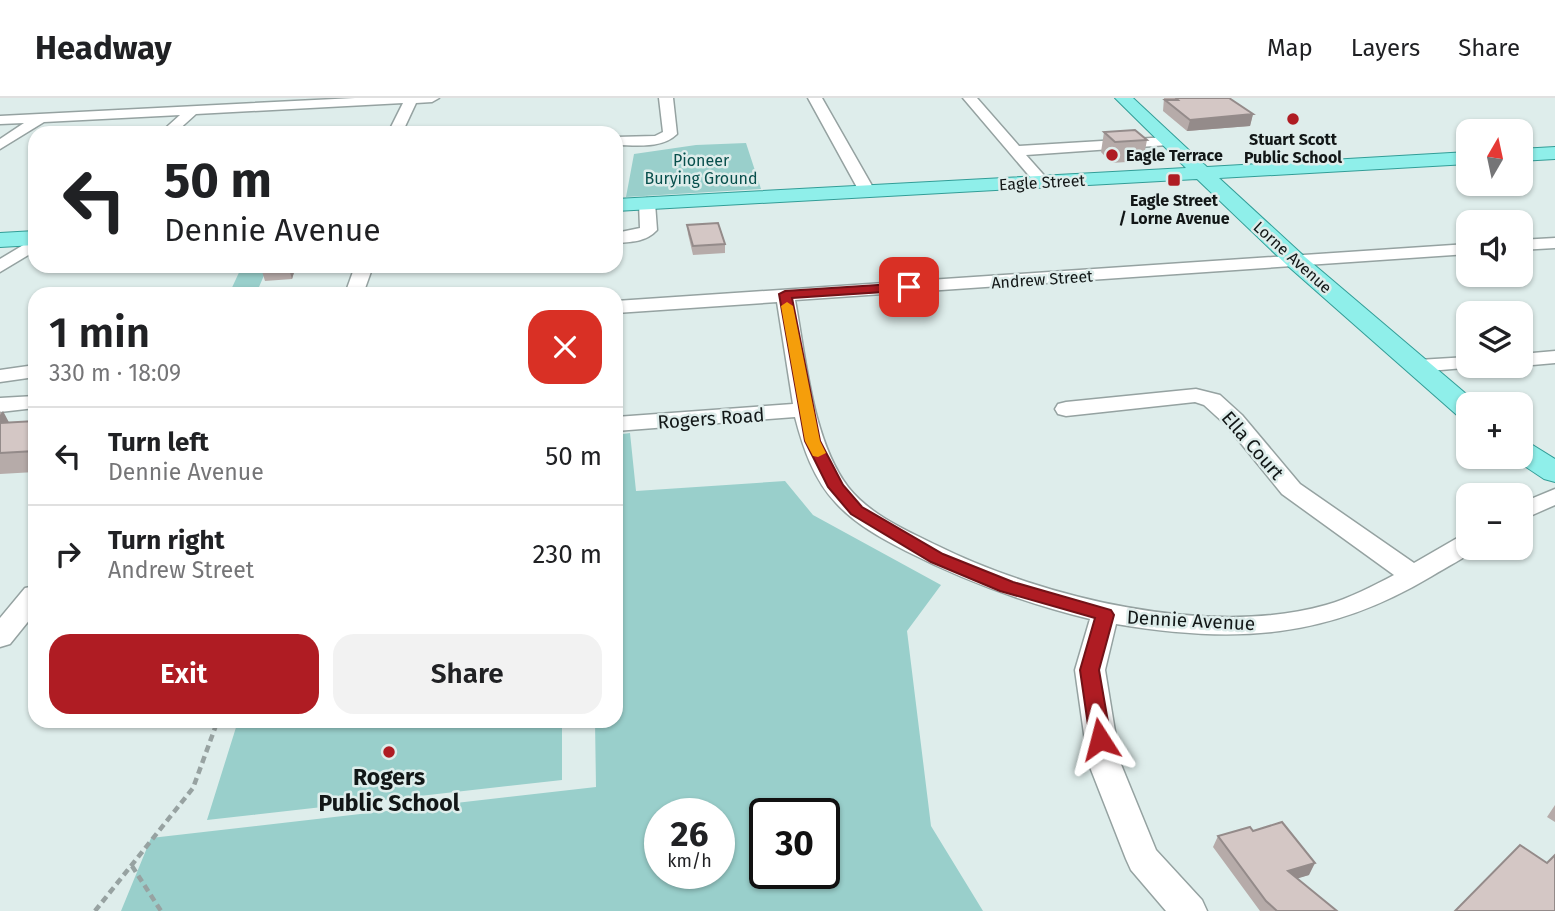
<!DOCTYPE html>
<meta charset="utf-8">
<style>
:root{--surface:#fff;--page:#f2f2f2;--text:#202124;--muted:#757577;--line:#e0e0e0;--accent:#af1c23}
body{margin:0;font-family:"Fira Sans",sans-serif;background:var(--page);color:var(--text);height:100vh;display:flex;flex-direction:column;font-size:26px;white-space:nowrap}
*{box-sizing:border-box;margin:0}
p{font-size:23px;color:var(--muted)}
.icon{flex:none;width:38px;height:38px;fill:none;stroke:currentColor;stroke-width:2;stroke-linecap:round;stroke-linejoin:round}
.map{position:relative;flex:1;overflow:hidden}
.side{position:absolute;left:28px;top:189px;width:595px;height:441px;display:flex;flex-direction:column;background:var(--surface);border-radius:21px;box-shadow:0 2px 5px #0004}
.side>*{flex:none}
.guide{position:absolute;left:28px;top:28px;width:595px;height:147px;border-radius:21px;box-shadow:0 2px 5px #0004;background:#fff;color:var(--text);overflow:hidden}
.needle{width:46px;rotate:9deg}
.controls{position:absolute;left:1456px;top:21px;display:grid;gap:14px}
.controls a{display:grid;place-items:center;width:77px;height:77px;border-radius:14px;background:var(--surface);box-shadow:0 2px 5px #0004;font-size:35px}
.speed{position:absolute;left:644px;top:700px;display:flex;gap:14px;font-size:35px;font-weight:700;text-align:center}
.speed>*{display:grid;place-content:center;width:91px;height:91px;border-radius:50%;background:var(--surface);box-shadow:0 2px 5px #0004;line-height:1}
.speed small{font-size:18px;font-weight:400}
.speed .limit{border:4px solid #111;border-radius:10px;background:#fff;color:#111}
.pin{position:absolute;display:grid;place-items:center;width:60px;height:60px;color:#fff;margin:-30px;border-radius:14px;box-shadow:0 4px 10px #0006}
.me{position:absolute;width:77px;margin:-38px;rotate:351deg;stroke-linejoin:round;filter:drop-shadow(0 0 5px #0008)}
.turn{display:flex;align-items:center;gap:24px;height:147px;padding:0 21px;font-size:32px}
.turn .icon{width:91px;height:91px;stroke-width:2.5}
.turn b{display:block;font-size:49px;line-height:60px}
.round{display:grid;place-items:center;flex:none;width:74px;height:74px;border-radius:21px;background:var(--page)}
.summary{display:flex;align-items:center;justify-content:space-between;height:119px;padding:0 21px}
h1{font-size:42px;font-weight:600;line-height:52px}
.button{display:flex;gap:14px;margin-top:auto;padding:14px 21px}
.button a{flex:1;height:80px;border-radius:21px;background:var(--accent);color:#fff;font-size:28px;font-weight:600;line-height:80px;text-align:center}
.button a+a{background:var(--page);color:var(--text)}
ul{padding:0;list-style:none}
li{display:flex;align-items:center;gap:21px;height:98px;padding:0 21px;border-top:2px solid var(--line)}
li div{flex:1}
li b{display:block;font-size:26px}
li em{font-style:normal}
header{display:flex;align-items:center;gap:42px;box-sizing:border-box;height:98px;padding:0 35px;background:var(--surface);border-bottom:2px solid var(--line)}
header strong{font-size:33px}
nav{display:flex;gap:38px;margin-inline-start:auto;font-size:24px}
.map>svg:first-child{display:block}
.green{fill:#99cfcb;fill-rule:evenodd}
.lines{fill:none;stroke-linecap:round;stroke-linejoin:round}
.minor-casing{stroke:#95a2a1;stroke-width:3}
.major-casing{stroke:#329d97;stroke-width:2}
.path{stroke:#97a2a1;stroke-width:4.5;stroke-dasharray:7 4.5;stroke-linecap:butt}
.minor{fill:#fff;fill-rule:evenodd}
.major{fill:#8fefea;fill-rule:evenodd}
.wall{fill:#b6aba9}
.shaded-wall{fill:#948b8a}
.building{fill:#d4c7c5;stroke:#948b8a;stroke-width:2}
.route{fill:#af1c23;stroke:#721217;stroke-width:2}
.slow{fill:#f59e0b}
.poi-dot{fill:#af1c23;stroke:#deedeb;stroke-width:2.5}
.labels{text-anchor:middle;stroke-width:5;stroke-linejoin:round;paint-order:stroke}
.far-poi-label{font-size:16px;font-weight:bold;fill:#121717;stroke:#deedeb}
.far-park-label{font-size:16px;fill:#084f4c;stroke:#deedeb}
.far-street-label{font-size:16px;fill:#121717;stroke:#deedeb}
.street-label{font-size:19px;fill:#121717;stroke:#deedeb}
.near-poi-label{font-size:23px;font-weight:bold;fill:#121717;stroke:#deedeb}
</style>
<header>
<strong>Headway</strong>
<nav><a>Map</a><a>Layers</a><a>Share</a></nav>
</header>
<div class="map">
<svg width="1555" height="813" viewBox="0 0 1555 813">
<rect width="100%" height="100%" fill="#deedeb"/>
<path class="green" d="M 746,45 L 761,91 L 626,99 L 634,56 L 696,47 Z
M 242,168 L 268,168 L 256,196 L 229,196 Z
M 630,335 L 636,393 L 785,383 L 813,417 L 941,487 L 907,533 L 931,728 L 983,813 L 121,813 L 151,740 L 596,689 L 595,623 L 616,623 L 616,337 ZM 660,716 L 719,716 L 719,775 L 660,775 ZM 765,716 L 824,716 L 824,775 L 765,775 Z
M 238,623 L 562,623 L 562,682 L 207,722 Z"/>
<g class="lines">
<g class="minor-casing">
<path id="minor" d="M 355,0 L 439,0 L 432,4 L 416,5 L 402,35 L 388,35 L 403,5 L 196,16 L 175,35 L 160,35 L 180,17 L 44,24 L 0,51 L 0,41 L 24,25 L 0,26 L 0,18 Z
M 659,0 L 673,0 L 677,36 C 662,51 636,47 616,47 L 616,39 L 655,38 L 663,34 Z
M 808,0 L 822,0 L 875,93 L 873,96 L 861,96 L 859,93 Z
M 963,0 L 977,0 L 1019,48 L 1168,39 L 1175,43 L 1168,47 L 1026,57 L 1050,84 L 1042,89 L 1037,87 Z
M 647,100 L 655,105 L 657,132 C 646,144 631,144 616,145 L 616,135 L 640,130 L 639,105 Z
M 35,140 L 35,153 L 0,174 L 0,161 Z
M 1555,140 L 1555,150 L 1521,152 L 1521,142 Z
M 1468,146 L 1468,156 L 795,202 C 806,260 812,341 848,389 C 869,416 905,432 936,447 C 1043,500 1209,540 1326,507 C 1350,500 1373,488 1394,477 L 1282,396 L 1226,327 L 1204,307 L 1195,304 L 1066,318 L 1058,316 L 1055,311 L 1058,306 L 1066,304 L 1196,291 L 1220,297 L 1242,317 L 1300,386 L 1414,465 L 1459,439 L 1468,437 L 1468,450 L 1478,450 C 1464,460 1447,469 1432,478 C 1327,541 1235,546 1116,526 L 1105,572 L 1120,664 L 1156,752 L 1202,802 L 1207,813 L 1166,813 L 1131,772 L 1126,761 L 1088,664 L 1075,572 L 1090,521 C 1025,505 965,483 906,453 C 881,440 855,426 836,405 C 814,382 803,350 795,319 L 616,333 L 616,319 L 793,306 L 777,204 L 616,215 L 616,203 Z
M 355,168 L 373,168 L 363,196 L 345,196 Z
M 1555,253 L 1555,265 L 1521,268 L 1519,268 L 1521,256 Z
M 1468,259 L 1468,268 L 1475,269 L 1418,274 L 1411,272 L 1408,268 L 1411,264 L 1418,262 Z
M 35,267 L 35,279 L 0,284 L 0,272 Z
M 35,298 L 35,310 L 0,314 L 0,300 Z
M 1555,391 L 1555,407 L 1521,422 L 1521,405 Z
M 35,488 L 35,515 L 10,546 L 0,549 L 0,520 L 25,490 Z"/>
</g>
<g class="major-casing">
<path id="major" d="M 1115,0 L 1133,0 L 1207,69 L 1468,54 L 1468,66 L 1219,80 L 1305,159 L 1478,306 L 1468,306 L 1468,320 L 1458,318 L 1289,169 L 1197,81 L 616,113 L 616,101 L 1186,70 Z
M 1555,49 L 1555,61 L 1521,63 L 1521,51 Z
M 35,133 L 35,147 L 0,149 L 0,135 Z
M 1521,343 L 1531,346 L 1555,361 L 1555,384 L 1544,381 L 1511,359 L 1521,359 Z"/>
</g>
<path class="path" d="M 132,768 L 161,813
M 95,813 L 193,690 L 215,630 L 215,623"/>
<use href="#minor" class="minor"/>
<use href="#major" class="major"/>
</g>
<path class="wall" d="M 1164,0 L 1229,0 L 1253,16 L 1250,28 L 1187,33 L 1163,13 Z
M 1104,34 L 1147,42 L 1143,63 L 1111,65 L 1101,54 Z
M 687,127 L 725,146 L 725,155 L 693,157 L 688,136 Z
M 262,168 L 296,168 L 292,181 L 265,183 L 261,170 Z
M 0,313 L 9,325 L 35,323 L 35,374 L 0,376 Z
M 1555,707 L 1555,724 L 1547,719 Z
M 1218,738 L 1309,777 L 1297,780 L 1337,813 L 1260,813 L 1213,749 Z"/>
<path class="shaded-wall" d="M 1253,16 L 1250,28 L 1187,33 L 1190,22 Z
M 288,168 L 296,168 L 292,181 Z
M 3,313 L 13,332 L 0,338 L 0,317 Z
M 1315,765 L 1309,777 L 1283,785 L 1288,773 Z"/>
<path class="building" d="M 1176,0 L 1229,0 L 1253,16 L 1190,22 L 1165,2 L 1178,2 Z
M 1135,32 L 1147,42 L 1115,44 L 1104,34 Z
M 718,125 L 725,146 L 693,148 L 687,127 Z
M 35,323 L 35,353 L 0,355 L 0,325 Z
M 1282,724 L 1315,765 L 1288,773 L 1337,813 L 1277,813 L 1266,803 L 1218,738 L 1250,729 L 1253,733 Z
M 1520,747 L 1547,765 L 1555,757 L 1555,813 L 1455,813 Z"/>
<path class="route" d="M 909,185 L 914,186 L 914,192 L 792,200 L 820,343 L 843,387 L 862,409 L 943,456 L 1013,484 L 1111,512 L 1114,517 L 1099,572 L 1111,641 L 1108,646 L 1100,649 L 1093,646 L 1090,641 L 1080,572 L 1095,520 L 1000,493 L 931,464 L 851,416 L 828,389 L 805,343 L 779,196 L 785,193 Z"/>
<path class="slow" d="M 787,204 L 793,208 L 820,343 L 826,355 L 818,359 L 813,358 L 805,343 L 781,208 Z"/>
<g class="poi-dot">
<circle cx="1293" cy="21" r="7"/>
<circle cx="1112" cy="57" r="7"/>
<rect x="1167" y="75" width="14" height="14" rx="3.5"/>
<circle cx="389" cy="654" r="7"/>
</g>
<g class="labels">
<g class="far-poi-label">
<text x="1293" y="47">Stuart Scott<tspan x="1293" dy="18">Public School</tspan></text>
<text x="1126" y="63" text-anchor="start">Eagle Terrace</text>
<text x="1174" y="108">Eagle Street<tspan x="1174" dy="18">/ Lorne Avenue</tspan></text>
</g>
<g class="far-park-label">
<text x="701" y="68">Pioneer<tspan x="701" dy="18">Burying Ground</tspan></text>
</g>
<g class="far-street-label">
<text transform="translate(1042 84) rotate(-3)" y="6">Eagle Street</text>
<text transform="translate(1293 159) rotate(42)" y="6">Lorne Avenue</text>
<text transform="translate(1042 181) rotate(-4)" y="6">Andrew Street</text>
</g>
<g class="street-label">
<text transform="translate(711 320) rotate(-4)" y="7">Rogers Road</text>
<text transform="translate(1253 347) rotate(49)" y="7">Ella Court</text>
<text transform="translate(1191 522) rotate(3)" y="7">Dennie Avenue</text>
</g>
<g class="near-poi-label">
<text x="389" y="687">Rogers<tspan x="389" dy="26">Public School</tspan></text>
</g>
</g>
</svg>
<div class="controls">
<a><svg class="needle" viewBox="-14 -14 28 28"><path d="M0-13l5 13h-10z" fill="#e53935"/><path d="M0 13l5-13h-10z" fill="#757577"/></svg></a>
<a><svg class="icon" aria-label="sound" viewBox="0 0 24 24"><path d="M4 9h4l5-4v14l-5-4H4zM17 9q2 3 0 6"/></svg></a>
<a><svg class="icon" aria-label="layers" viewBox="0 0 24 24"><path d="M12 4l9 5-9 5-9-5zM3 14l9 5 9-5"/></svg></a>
<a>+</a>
<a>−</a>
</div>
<div class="speed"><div>26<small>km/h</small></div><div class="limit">30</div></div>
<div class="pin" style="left:909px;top:189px;background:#d93025"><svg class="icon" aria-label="arrive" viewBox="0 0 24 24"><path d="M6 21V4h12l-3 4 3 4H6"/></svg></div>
<svg class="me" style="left:1100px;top:641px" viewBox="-20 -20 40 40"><path d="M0-17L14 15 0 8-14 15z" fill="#af1c23" stroke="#fff" stroke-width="4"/></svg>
<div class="guide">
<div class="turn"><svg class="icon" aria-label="left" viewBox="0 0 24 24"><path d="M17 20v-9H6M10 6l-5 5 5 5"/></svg><div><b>50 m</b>Dennie Avenue</div></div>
</div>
<section class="side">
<div class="summary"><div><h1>1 min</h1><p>330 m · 18:09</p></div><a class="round" style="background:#d93025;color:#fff"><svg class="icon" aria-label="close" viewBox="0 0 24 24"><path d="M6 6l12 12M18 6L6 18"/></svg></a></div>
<ul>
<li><svg class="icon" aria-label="left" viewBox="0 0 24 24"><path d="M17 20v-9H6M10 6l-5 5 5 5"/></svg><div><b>Turn left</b><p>Dennie Avenue</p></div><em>50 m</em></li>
<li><svg class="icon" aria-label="right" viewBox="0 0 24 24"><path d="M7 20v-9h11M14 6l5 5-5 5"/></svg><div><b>Turn right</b><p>Andrew Street</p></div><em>230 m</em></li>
</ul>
<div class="button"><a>Exit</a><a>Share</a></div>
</section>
</div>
